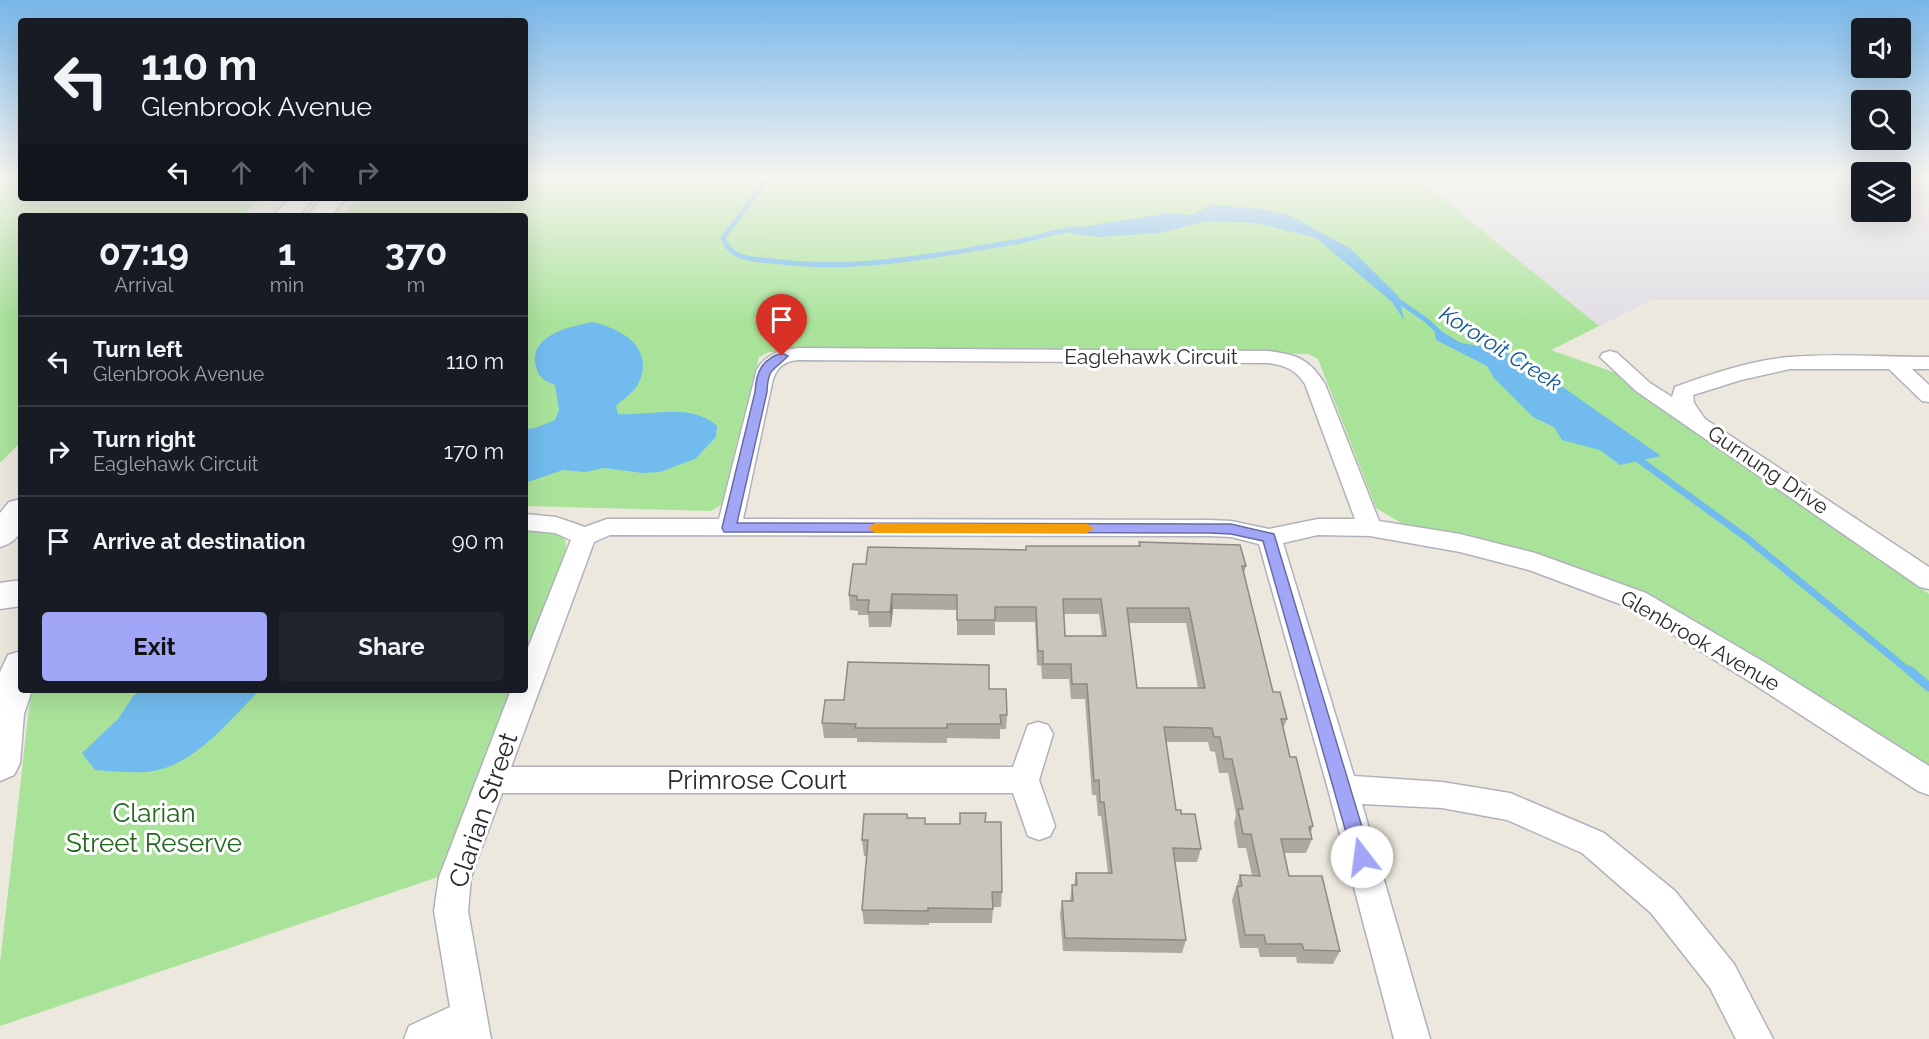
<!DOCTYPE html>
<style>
:root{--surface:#171b24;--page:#20242c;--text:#f1f3f6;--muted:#9ea1a6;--line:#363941;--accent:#a1a6f7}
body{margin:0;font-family:Raleway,sans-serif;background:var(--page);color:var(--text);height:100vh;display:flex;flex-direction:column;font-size:22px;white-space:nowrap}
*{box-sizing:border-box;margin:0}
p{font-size:20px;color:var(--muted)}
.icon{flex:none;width:33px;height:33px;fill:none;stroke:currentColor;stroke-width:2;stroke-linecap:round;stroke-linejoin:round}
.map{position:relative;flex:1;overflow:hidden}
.sheet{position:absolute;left:18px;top:213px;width:510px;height:480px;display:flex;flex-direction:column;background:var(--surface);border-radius:6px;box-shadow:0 6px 24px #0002}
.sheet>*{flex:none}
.top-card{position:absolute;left:18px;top:18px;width:510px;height:183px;border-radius:6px;box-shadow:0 6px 24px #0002;background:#171b24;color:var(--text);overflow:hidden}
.fabs{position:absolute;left:1851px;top:18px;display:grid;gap:12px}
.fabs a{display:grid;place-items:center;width:60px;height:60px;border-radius:6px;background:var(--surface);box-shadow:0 6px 24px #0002;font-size:30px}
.pin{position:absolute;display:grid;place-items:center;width:51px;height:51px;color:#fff;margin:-62px -26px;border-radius:50% 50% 50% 0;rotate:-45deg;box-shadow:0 0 6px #0007}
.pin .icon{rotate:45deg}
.me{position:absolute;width:66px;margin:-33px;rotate:345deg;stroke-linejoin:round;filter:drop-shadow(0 0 4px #0008)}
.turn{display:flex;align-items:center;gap:21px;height:126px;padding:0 24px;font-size:27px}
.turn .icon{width:78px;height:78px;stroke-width:2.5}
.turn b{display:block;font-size:42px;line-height:51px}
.lanes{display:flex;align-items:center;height:57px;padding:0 24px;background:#0003;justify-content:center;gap:30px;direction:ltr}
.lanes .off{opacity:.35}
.eta{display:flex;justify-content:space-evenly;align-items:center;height:102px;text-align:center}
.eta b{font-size:36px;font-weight:700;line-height:42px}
.action{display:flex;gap:12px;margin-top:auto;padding:12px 24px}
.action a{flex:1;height:69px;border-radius:6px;background:var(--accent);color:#111;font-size:24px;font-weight:700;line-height:69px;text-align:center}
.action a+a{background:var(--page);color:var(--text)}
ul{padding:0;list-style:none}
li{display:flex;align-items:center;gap:18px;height:90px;padding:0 24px;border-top:2px solid var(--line)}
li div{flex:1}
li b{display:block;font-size:22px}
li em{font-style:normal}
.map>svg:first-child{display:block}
.industrial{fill:#e1dee5}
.green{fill:#a9e39a}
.water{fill:#71bbee}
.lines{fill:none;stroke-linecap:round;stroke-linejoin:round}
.stream-far2{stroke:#71bbee;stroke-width:5}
.stream-far1{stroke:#71bbee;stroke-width:7}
.stream{stroke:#71bbee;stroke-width:9}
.street-casing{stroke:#b1b1be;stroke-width:3}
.secondary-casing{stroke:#b1b1be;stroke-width:3}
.street{fill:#fff;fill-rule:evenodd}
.secondary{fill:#fff;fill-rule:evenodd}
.wall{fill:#aca9a3;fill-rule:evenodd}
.shaded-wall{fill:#8c8a84}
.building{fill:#c8c5bd;stroke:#8c8a84;stroke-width:1.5;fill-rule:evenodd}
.route{fill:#a1a6f7;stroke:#696ca1;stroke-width:1.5}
.slow{fill:#f59e0b}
.labels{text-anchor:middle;stroke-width:6;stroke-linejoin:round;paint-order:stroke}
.street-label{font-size:21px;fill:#2b2b2b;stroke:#fff}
.water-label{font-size:22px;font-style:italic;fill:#0f579b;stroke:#fff}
.near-street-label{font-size:26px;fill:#2b2b2b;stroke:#fff}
.near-park-label{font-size:26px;fill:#20681b;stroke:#fff}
</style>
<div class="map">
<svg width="1929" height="1039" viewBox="0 0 1929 1039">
<rect width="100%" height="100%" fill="#ede8dd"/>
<path class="industrial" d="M 1330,178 L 1861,178 L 1862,212 L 1900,212 L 1901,178 L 1929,178 L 1929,300 L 1652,300 L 1599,326 L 1424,183 Z"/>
<path class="green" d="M 21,178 L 21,198 L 260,198 L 242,216 L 21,216 L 21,442 L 0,463 L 0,179 Z
M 525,178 L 1330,178 L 1424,183 L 1599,326 L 1551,350 L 1616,373 L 1929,594 L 1929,766 L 1760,664 L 1548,558 L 1473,537 L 1406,526 L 1376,508 L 1318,359 L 1308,354 L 769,352 L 759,357 L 721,505 L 711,511 L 525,506 L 525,216 L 342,216 L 358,198 L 525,198 Z
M 525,529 L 555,533 L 565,539 L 566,548 L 525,658 Z
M 31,690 L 513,690 L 444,875 L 0,1026 L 0,963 Z"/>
<path class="water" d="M 1212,205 L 1254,208 L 1289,215 L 1351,249 L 1399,297 L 1404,320 L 1392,302 L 1316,238 L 1257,223 L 1206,221 L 1160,233 L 1100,237 L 1072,234 L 1069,229 L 1169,213 L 1190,215 Z
M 592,322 C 620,328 655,347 639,382 C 636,391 623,399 616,406 L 618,414 C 651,416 691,402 717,426 L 716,437 L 695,459 L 660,472 L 643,473 L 604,468 L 585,472 L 563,470 L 525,483 L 525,429 L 535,428 L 555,420 L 559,410 L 555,385 C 545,381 539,378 536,367 C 528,335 569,327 592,322 Z
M 1434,327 L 1461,343 L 1499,349 L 1523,359 L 1661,456 L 1620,465 L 1600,450 L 1562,440 L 1554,427 L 1533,417 L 1494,378 L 1487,366 L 1436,340 Z
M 144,690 L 260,690 C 229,721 193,768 146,772 C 129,773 111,771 95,770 L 82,753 L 118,719 L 134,695 Z"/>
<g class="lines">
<path class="stream-far2" d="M 768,178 L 723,238 C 731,260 752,259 772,261 C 854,272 934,256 1014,242 C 1036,239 1055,230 1077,229
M 1394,298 L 1426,320 L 1440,333"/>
<path class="stream-far1" d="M 1634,456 L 1748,539 L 1910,672"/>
<path class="stream" d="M 1909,670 L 1929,687"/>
<g class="street-casing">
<path id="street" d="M 799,348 L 1269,351 C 1298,355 1309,359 1325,384 L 1379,521 L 1460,534 L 1535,553 L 1646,593 L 1769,665 L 1929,766 L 1929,795 L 1918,791 L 1749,681 L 1628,607 L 1529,570 L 1460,552 L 1370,536 L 1318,535 L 1283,543 L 1354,776 L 1442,782 L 1510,793 L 1604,833 L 1675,891 L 1734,964 L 1773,1039 L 1736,1039 L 1710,988 L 1651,913 L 1582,853 L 1507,820 L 1442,808 L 1362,804 L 1430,1039 L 1394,1039 L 1328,789 L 1259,544 L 1231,537 L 1210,536 L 610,535 L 594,542 L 511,767 L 1013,767 L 1028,725 L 1038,722 L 1048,725 L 1053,734 L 1039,780 L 1055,826 L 1050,836 L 1039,840 L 1028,836 L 1013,793 L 502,793 L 471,877 L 468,911 L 491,1039 L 404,1039 L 409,1026 L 450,1007 L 434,911 L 439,877 L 511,690 L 525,690 L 525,655 L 571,540 L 555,533 L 525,530 L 525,514 L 556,517 L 585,527 L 607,519 L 719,519 L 757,369 C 767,354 780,350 799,348 ZM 799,360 L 1269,363 C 1285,365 1296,370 1305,384 L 1355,519 L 1318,519 L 1269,529 L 1231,521 L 1210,520 L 743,519 L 773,379 C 778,366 785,361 799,360 Z
M 1610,351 L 1617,353 L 1650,383 L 1672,397 L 1675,387 C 1711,374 1752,360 1790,357 C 1836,353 1883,357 1929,357 L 1929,369 L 1912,369 L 1929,385 L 1929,402 L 1922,401 L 1889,369 L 1790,369 L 1741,380 L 1693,395 L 1694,403 L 1705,419 L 1929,567 L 1929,589 L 1920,587 L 1636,391 L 1600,357 L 1603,353 Z"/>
</g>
<g class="secondary-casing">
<path id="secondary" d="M 290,198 L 314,198 L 298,216 L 273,216 Z
M 323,198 L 346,198 L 331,216 L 307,216 Z
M 21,499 C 21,522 27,539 0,547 L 0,513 L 9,502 Z
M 21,580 L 21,606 L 0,609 L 0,583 Z
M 21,651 L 21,690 L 32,690 L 24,714 L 20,763 L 14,775 L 0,781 L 0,672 L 8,655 Z"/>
</g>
<use href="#street" class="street"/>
<use href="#secondary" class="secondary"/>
</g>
<path class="wall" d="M 1139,542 L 1246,566 L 1244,573 L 1273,692 L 1287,719 L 1283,729 L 1290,757 L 1313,826 L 1311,832 L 1312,839 L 1306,853 L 1284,853 L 1289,876 L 1340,951 L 1333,964 L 1297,963 L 1296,957 L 1260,957 L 1258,948 L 1240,948 L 1232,900 L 1240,875 L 1252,875 L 1246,848 L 1238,848 L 1234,823 L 1236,815 L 1228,773 L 1219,773 L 1215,752 L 1210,751 L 1208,742 L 1166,742 L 1176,810 L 1181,814 L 1201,849 L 1197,862 L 1175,862 L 1186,940 L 1182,953 L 1063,951 L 1060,914 L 1062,901 L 1070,901 L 1072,885 L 1074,885 L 1076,873 L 1108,873 L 1101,816 L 1098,816 L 1096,795 L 1092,795 L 1085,699 L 1071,699 L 1069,679 L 1042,679 L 1041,666 L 1037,665 L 1035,622 L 995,622 L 995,635 L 957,635 L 957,610 L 893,609 L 891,627 L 869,627 L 868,615 L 858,615 L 858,611 L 850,610 L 849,595 L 866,564 L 1026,550 L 1139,546 ZM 1064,614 L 1099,614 L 1102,636 L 1065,636 ZM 1129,623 L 1186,623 L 1198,688 L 1137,688 Z
M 989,689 L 1007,715 L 1006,729 L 1000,729 L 1000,739 L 947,738 L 947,743 L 857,742 L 857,738 L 824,738 L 822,723 L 844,700 Z
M 907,814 L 907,818 L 925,818 L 925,824 L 960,824 L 985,822 L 1002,892 L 1001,907 L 993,907 L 992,923 L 929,923 L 929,925 L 864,924 L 862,910 L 867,856 L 864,856 L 862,840 Z"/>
<path class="shaded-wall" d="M 892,594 L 893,609 L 891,627 L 890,612 Z"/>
<path class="building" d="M 1139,542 L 1240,545 L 1246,566 L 1242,566 L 1273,692 L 1280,692 L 1287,719 L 1281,719 L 1290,757 L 1296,757 L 1313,826 L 1309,827 L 1312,839 L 1281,839 L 1289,876 L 1322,876 L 1340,951 L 1304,950 L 1302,944 L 1266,944 L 1264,935 L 1245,935 L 1237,887 L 1242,886 L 1240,875 L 1260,876 L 1251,834 L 1243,834 L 1238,809 L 1243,809 L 1232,759 L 1224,759 L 1220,737 L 1214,737 L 1212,728 L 1164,727 L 1176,810 L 1181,810 L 1181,814 L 1195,814 L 1201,849 L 1173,848 L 1186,940 L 1065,938 L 1062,901 L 1073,901 L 1072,885 L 1077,885 L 1076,873 L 1112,873 L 1104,802 L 1100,802 L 1099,780 L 1094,781 L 1087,684 L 1072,684 L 1071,664 L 1043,664 L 1043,651 L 1038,651 L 1036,607 L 995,607 L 995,620 L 957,620 L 957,595 L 892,594 L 890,612 L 868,612 L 869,600 L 857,600 L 857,596 L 849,595 L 853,564 L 866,564 L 868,547 L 1026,550 L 1026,546 L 1140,546 ZM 1063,599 L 1101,599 L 1106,636 L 1065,636 ZM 1127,608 L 1189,608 L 1205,688 L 1137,688 Z
M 848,662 L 989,665 L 989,689 L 1006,689 L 1007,715 L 1000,715 L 1001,724 L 947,724 L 947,728 L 855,728 L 856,724 L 822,723 L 825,700 L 844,700 Z
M 960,813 L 986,813 L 985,822 L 1001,822 L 1002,892 L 992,892 L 993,909 L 928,908 L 928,911 L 862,910 L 868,840 L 862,840 L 864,814 L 907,814 L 907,818 L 925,818 L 925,824 L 960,824 Z"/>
<linearGradient id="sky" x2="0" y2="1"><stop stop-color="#78b7ea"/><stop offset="0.55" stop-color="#f7f5f0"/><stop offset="1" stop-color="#f7f5f0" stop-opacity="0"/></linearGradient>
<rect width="1929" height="323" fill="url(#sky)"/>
<path class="route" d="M 782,353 L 788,356 C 773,372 768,367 767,392 L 737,523 L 1210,524 L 1231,524 L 1274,534 L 1371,857 L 1368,863 L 1362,866 L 1355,863 L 1353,857 L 1263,541 L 1231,534 L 1210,533 L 724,532 L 722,528 L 755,392 C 756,372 762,359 782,353 Z"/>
<path class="slow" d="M 875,523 L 1087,524 L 1094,528 L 1087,533 L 875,533 L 868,528 Z"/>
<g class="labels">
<g class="street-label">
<text x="1151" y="364">Eaglehawk Circuit</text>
<text transform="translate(1768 470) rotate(34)" y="7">Gurnung Drive</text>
<text transform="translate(1700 641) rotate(30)" y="7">Glenbrook Avenue</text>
</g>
<g class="water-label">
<text transform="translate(1501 348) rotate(32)" y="8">Kororoit Creek</text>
</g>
<g class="near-street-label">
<text x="757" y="789">Primrose Court</text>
<text transform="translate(483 810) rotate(-71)" y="9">Clarian Street</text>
</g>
<g class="near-park-label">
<text x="154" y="822">Clarian<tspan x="154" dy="30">Street Reserve</tspan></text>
</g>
</g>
</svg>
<div class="fabs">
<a><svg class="icon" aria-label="sound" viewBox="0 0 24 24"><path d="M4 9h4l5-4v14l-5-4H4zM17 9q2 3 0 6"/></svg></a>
<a><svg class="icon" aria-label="search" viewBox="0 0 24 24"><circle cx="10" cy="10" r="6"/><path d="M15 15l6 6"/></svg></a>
<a><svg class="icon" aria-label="layers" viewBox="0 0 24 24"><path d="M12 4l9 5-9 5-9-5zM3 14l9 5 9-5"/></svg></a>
</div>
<div class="pin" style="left:782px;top:356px;background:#d93025"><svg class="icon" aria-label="arrive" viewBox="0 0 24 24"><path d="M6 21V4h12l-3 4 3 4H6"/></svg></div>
<svg class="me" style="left:1362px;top:857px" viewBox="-20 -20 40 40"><circle r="19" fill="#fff"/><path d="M0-13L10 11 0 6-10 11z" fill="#a1a6f7"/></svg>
<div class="top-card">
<div class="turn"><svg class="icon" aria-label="left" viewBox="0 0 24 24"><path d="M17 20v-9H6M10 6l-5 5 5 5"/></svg><div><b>110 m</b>Glenbrook Avenue</div></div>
<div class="lanes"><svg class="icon" aria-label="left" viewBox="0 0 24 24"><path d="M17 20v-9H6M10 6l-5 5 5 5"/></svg><svg class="icon off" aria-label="ahead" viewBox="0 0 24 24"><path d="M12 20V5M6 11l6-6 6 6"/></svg><svg class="icon off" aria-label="ahead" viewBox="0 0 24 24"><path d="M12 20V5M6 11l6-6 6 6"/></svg><svg class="icon off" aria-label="right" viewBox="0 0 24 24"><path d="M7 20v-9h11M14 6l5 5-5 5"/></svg></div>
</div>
<section class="sheet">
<div class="eta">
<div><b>07:19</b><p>Arrival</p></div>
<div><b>1</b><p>min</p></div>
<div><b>370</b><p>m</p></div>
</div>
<ul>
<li><svg class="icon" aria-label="left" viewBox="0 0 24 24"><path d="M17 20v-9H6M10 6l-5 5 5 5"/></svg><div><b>Turn left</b><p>Glenbrook Avenue</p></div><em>110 m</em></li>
<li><svg class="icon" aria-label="right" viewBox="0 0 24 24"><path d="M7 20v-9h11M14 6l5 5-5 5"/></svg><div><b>Turn right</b><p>Eaglehawk Circuit</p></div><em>170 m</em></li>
<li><svg class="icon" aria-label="arrive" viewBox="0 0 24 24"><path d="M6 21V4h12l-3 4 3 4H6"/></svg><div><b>Arrive at destination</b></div><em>90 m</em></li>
</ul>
<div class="action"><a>Exit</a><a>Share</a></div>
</section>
</div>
